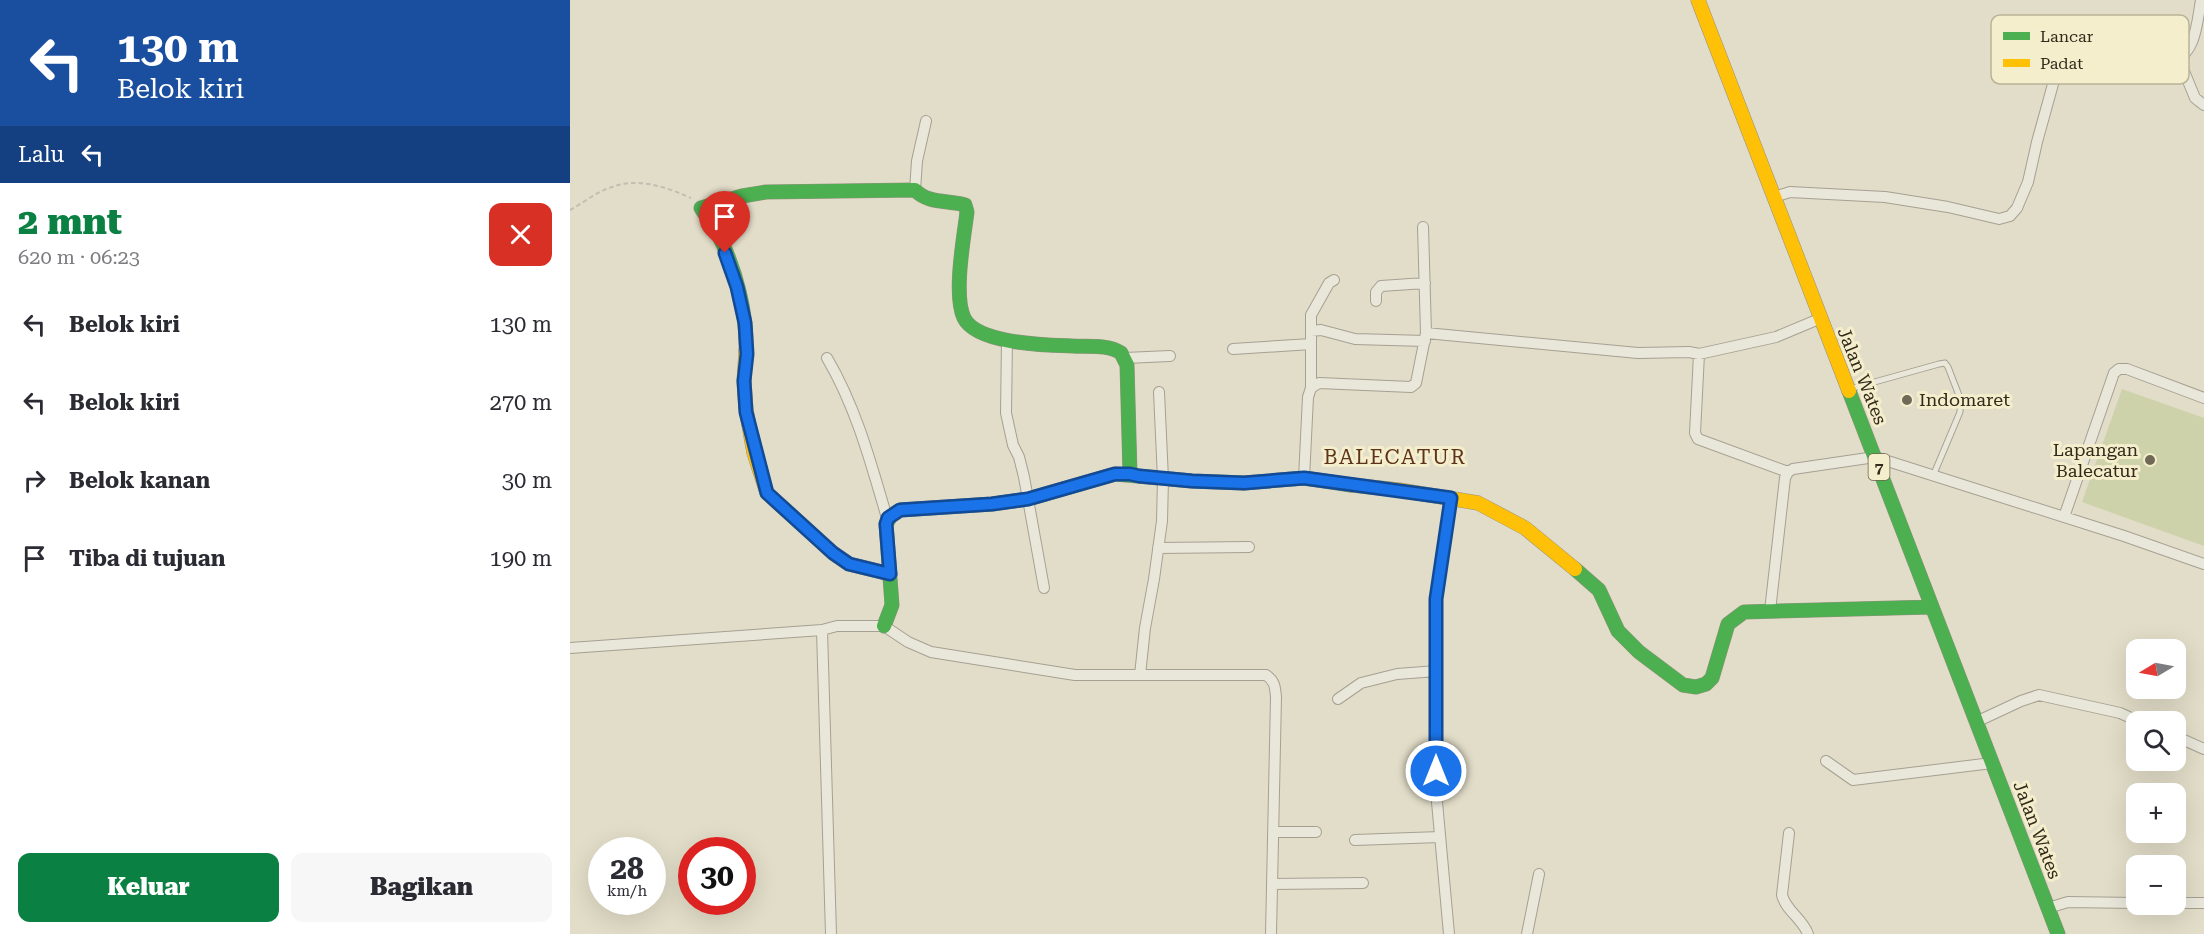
<!DOCTYPE html>
<html lang="id">
<meta charset="utf-8">
<style>
:root{--surface:#fff;--page:#f7f7f7;--text:#2b2b33;--muted:#7c7c81;--accent:#0b8043}
body{margin:0;font-family:"Roboto Serif",serif;background:var(--page);color:var(--text);height:100vh;display:flex;flex-direction:column;font-size:22px;white-space:nowrap}
*{box-sizing:border-box;margin:0}
p{font-size:20px;color:var(--muted)}
.icon{flex:none;width:33px;height:33px;fill:none;stroke:currentColor;stroke-width:2;stroke-linecap:round;stroke-linejoin:round}
.map{position:relative;flex:1;overflow:hidden}
.side{display:flex;flex-direction:column;background:var(--surface);width:570px}
.side>*{flex:none}
.guide{background:#1a4fa0;color:#fff;overflow:hidden}
.needle{width:39px;rotate:260deg}
.controls{position:absolute;left:1556px;top:639px;display:grid;gap:12px}
.controls a{display:grid;place-items:center;width:60px;height:60px;border-radius:12px;background:var(--surface);box-shadow:0 6px 24px #0002;font-size:30px}
.speed{position:absolute;left:18px;top:837px;display:flex;gap:12px;font-size:30px;font-weight:700;text-align:center}
.speed>*{display:grid;place-content:center;width:78px;height:78px;border-radius:50%;background:var(--surface);box-shadow:0 6px 24px #0002;line-height:1}
.speed small{font-size:15px;font-weight:400}
.speed .limit{border:9px solid #d22;background:#fff;color:#111}
.pin{position:absolute;display:grid;place-items:center;width:51px;height:51px;color:#fff;margin:-62px -26px;border-radius:50% 50% 50% 0;rotate:-45deg;box-shadow:0 0 6px #0007}
.pin .icon{rotate:45deg}
.me{position:absolute;width:66px;margin:-33px;rotate:0deg;stroke-linejoin:round;filter:drop-shadow(0 0 4px #0008)}
.turn{display:flex;align-items:center;gap:21px;height:126px;padding:0 18px;font-size:27px}
.turn .icon{width:78px;height:78px;stroke-width:2.5}
.turn b{display:block;font-size:42px;line-height:51px}
.then{display:flex;align-items:center;height:57px;padding:0 18px;background:#0003;gap:12px;font-size:22px}
.round{display:grid;place-items:center;flex:none;width:63px;height:63px;border-radius:12px;background:var(--page)}
.head{display:flex;align-items:center;justify-content:space-between;height:102px;padding:0 18px}
h1{font-size:36px;font-weight:800;line-height:45px;color:var(--accent)}
.action{display:flex;gap:12px;margin-top:auto;padding:12px 18px}
.action a{flex:1;height:69px;border-radius:12px;background:var(--accent);color:#fff;font-size:24px;font-weight:800;line-height:69px;text-align:center}
.action a+a{background:var(--page);color:var(--text)}
ul{padding:0;list-style:none}
li{display:flex;align-items:center;gap:18px;height:78px;padding:0 18px}
li div{flex:1}
li b{display:block;font-size:22px}
li em{font-style:normal}
main{display:flex;flex:1;min-height:0}
.map>svg:first-child{display:block}
.green{fill:#cdd2aa}
.lines{fill:none;stroke-linecap:round;stroke-linejoin:round}
.lane-casing{stroke:#a6a092;stroke-width:7}
.street-casing{stroke:#a6a092;stroke-width:12}
.fast-casing{stroke:#959082;stroke-width:15}
.slow-casing{stroke:#959082;stroke-width:15}
.path{stroke:#c2beb1;stroke-width:2;stroke-dasharray:4.5 3;stroke-linecap:butt}
.lane{stroke:#e9e6da;stroke-width:5}
.street{stroke:#e9e6da;stroke-width:10}
.fast{stroke:#4caf50;stroke-width:14}
.slow{stroke:#ffc107;stroke-width:14}
.route-casing{stroke:#114b97;stroke-width:15}
.route{stroke:#1a73e8;stroke-width:10}
.poi-dot{fill:#706958;stroke:#f4eecc;stroke-width:2}
.labels{text-anchor:middle;stroke-width:6;stroke-linejoin:round;paint-order:stroke}
.shield{fill:#f4eecc;stroke:#6d6550;stroke-width:1.5}
.shield-label{font-size:16px;font-weight:bold;fill:#332a1b}
.street-label{font-size:18px;fill:#332a1b;stroke:#f4eecc}
.poi-label{font-size:18px;fill:#332a1b;stroke:#f4eecc;text-anchor:start}
.quarter-label{font-size:21px;letter-spacing:1.5px;fill:#5e331c;stroke:#f4eecc}
.key{fill:#f4eecc;stroke:#bab397;stroke-width:1.5}
.key-label{font-size:16px;fill:#332a1b}
</style>
<main>
<section class="side">
<div class="guide">
<div class="turn"><svg class="icon" aria-label="left" viewBox="0 0 24 24"><path d="M17 20v-9H6M10 6l-5 5 5 5"/></svg><div><b>130 m</b>Belok kiri</div></div>
<div class="then">Lalu<svg class="icon" aria-label="left" viewBox="0 0 24 24"><path d="M17 20v-9H6M10 6l-5 5 5 5"/></svg></div>
</div>
<div class="head"><div><h1>2 mnt</h1><p>620 m · 06:23</p></div><a class="round" style="background:#d93025;color:#fff"><svg class="icon" aria-label="close" viewBox="0 0 24 24"><path d="M6 6l12 12M18 6L6 18"/></svg></a></div>
<ul>
<li><svg class="icon" aria-label="left" viewBox="0 0 24 24"><path d="M17 20v-9H6M10 6l-5 5 5 5"/></svg><div><b>Belok kiri</b></div><em>130 m</em></li>
<li><svg class="icon" aria-label="left" viewBox="0 0 24 24"><path d="M17 20v-9H6M10 6l-5 5 5 5"/></svg><div><b>Belok kiri</b></div><em>270 m</em></li>
<li><svg class="icon" aria-label="right" viewBox="0 0 24 24"><path d="M7 20v-9h11M14 6l5 5-5 5"/></svg><div><b>Belok kanan</b></div><em>30 m</em></li>
<li><svg class="icon" aria-label="arrive" viewBox="0 0 24 24"><path d="M6 21V4h12l-3 4 3 4H6"/></svg><div><b>Tiba di tujuan</b></div><em>190 m</em></li>
</ul>
<div class="action"><a>Keluar</a><a>Bagikan</a></div>
</section>
<div class="map">
<svg width="1634" height="934" viewBox="0 0 1634 934">
<rect width="100%" height="100%" fill="#e2ddc8"/>
<path class="green" d="M 1552,389 L 1634,418 L 1634,546 L 1512,502 Z"/>
<g class="lines">
<g class="lane-casing">
<path id="lane" d="M 1283,388 L 1369,364 L 1375,363 L 1378,367 L 1390,398 L 1390,412 L 1363,476"/>
</g>
<g class="street-casing">
<path id="street" d="M 1609,59 L 1625,98 L 1634,105
M 345,190 L 347,161 L 356,121
M 1204,197 L 1220,192 L 1315,197 L 1378,207 L 1429,219 L 1440,216 L 1447,208 L 1458,182 L 1467,142 L 1493,48 C 1527,36 1566,52 1600,61 C 1626,57 1627,22 1631,0
M 806,301 L 806,292 L 811,286 L 855,283
M 741,331 L 741,315 L 759,283 L 764,280
M 856,333 L 1068,353 L 1119,352 L 1129,354 L 1206,337 L 1249,319
M 437,340 L 436,413 L 443,445 L 449,457 L 454,477 L 474,588
M 663,349 L 741,344
M 1129,354 L 1125,433 L 1128,439 L 1218,472
M 257,358 C 286,407 301,463 317,518
M 555,358 L 600,356
M 741,388 L 741,331 L 751,330 L 785,339 L 855,341
M 734,478 L 738,397 L 741,388 L 749,383 L 841,387 L 846,383 L 856,333 L 853,227
M 1494,517 L 1544,373 L 1549,369 L 1557,369 L 1634,398
M 588,548 L 679,547
M 1200,611 L 1215,478 L 1218,472 L 1223,469 L 1305,457 L 1554,536 L 1634,564
M 0,648 L 252,630
M 570,675 L 575,628 L 584,579 L 592,521 L 593,479 L 589,392
M 768,699 L 791,683 L 827,674 L 867,671
M 1406,722 L 1451,701 L 1469,695 L 1550,713 L 1570,722
M 1605,736 L 1634,749
M 1256,761 L 1283,780 L 1422,763
M 703,832 L 746,832
M 1219,833 L 1212,895 C 1216,911 1232,918 1238,934
M 785,840 L 870,837
M 702,884 L 793,883
M 1605,903 L 1634,903
M 1478,908 L 1498,902 L 1566,903
M 261,934 L 252,630 L 267,626 L 314,626 L 338,642 L 361,652 L 505,675 L 696,675 C 705,681 705,687 706,697 L 701,934
M 879,934 L 866,791 L 867,636 L 866,599 L 881,498
M 957,934 L 969,874"/>
</g>
<g class="fast-casing">
<path id="fast" d="M 176,351 C 177,313 166,270 149,236 C 144,226 137,218 131,208 L 172,196 L 196,192 L 345,190 C 358,204 378,200 395,205 L 397,212 C 394,237 383,295 394,318 C 407,344 476,345 502,346 C 518,347 538,344 551,353 L 557,365 L 560,474
M 1279,391 L 1488,934
M 1005,569 L 1029,590 L 1048,631 L 1069,652 L 1113,685 L 1126,687 L 1136,684 L 1142,678 L 1158,624 L 1174,612 L 1362,607
M 314,626 L 322,605 L 316,524 L 321,516 L 330,510 L 422,504 L 458,499 L 545,474 L 622,481 L 674,483 L 734,478 L 781,485"/>
</g>
<g class="slow-casing">
<path id="slow" d="M 1128,0 L 1279,391
M 176,351 L 174,381 L 176,409 L 184,453 L 197,493 L 263,553 L 279,564 L 320,574
M 781,485 L 829,490 L 908,503 L 955,528 L 1005,569"/>
</g>
<path class="path" d="M 0,210 C 13,203 28,191 42,187 C 68,177 96,187 121,198"/>
<use href="#lane" class="lane"/>
<use href="#street" class="street"/>
<use href="#fast" class="fast"/>
<use href="#slow" class="slow"/>
</g>
<g class="lines">
<g class="route-casing">
<path id="route" d="M 155,253 L 167,287 L 175,323 L 177,354 L 174,381 L 176,412 L 197,493 L 263,553 L 279,564 L 320,574 L 316,524 L 318,518 L 330,510 L 422,504 L 458,499 L 545,474 L 560,474 L 569,476 L 622,481 L 674,483 L 734,478 L 881,498 L 866,599 L 866,771"/>
</g>
<use href="#route" class="route"/>
</g>
<g class="poi-dot">
<circle cx="1337" cy="400" r="6"/>
<circle cx="1580" cy="460" r="6"/>
</g>
<g class="labels">
<rect class="shield" x="1298.5" y="454" width="21" height="26" rx="4.5"/>
<g class="shield-label">
<text x="1309" y="473">7</text>
</g>
<g class="street-label">
<text transform="translate(1292 376) rotate(68)" y="6">Jalan Wates</text>
<text transform="translate(1467 830) rotate(69)" y="6">Jalan Wates</text>
</g>
<g class="poi-label">
<text x="1349" y="406">Indomaret</text>
<text x="1568" y="456" text-anchor="end">Lapangan<tspan x="1568" dy="21">Balecatur</tspan></text>
</g>
<g class="quarter-label">
<text x="825" y="464">BALECATUR</text>
</g>
</g>
<rect x="1421" y="15" width="198" height="69" rx="9" class="key"/>
<rect x="1433" y="32" width="27" height="8" fill="#4caf50"/>
<rect x="1433" y="59" width="27" height="8" fill="#ffc107"/>
<g class="key-label">
<text x="1470" y="42">Lancar</text>
<text x="1470" y="69">Padat</text>
</g>
</svg>
<div class="controls">
<a><svg class="needle" viewBox="-14 -14 28 28"><path d="M0-13l5 13h-10z" fill="#e53935"/><path d="M0 13l5-13h-10z" fill="#7c7c81"/></svg></a>
<a><svg class="icon" aria-label="search" viewBox="0 0 24 24"><circle cx="10" cy="10" r="6"/><path d="M15 15l6 6"/></svg></a>
<a>+</a>
<a>−</a>
</div>
<div class="speed"><div>28<small>km/h</small></div><div class="limit">30</div></div>
<div class="pin" style="left:155px;top:253px;background:#d93025"><svg class="icon" aria-label="arrive" viewBox="0 0 24 24"><path d="M6 21V4h12l-3 4 3 4H6"/></svg></div>
<svg class="me" style="left:866px;top:771px" viewBox="-20 -20 40 40"><circle r="17" fill="#1a73e8" stroke="#fff" stroke-width="3"/><path d="M0-11L8 9 0 5-8 9z" fill="#fff"/></svg>
</div>
</main>
